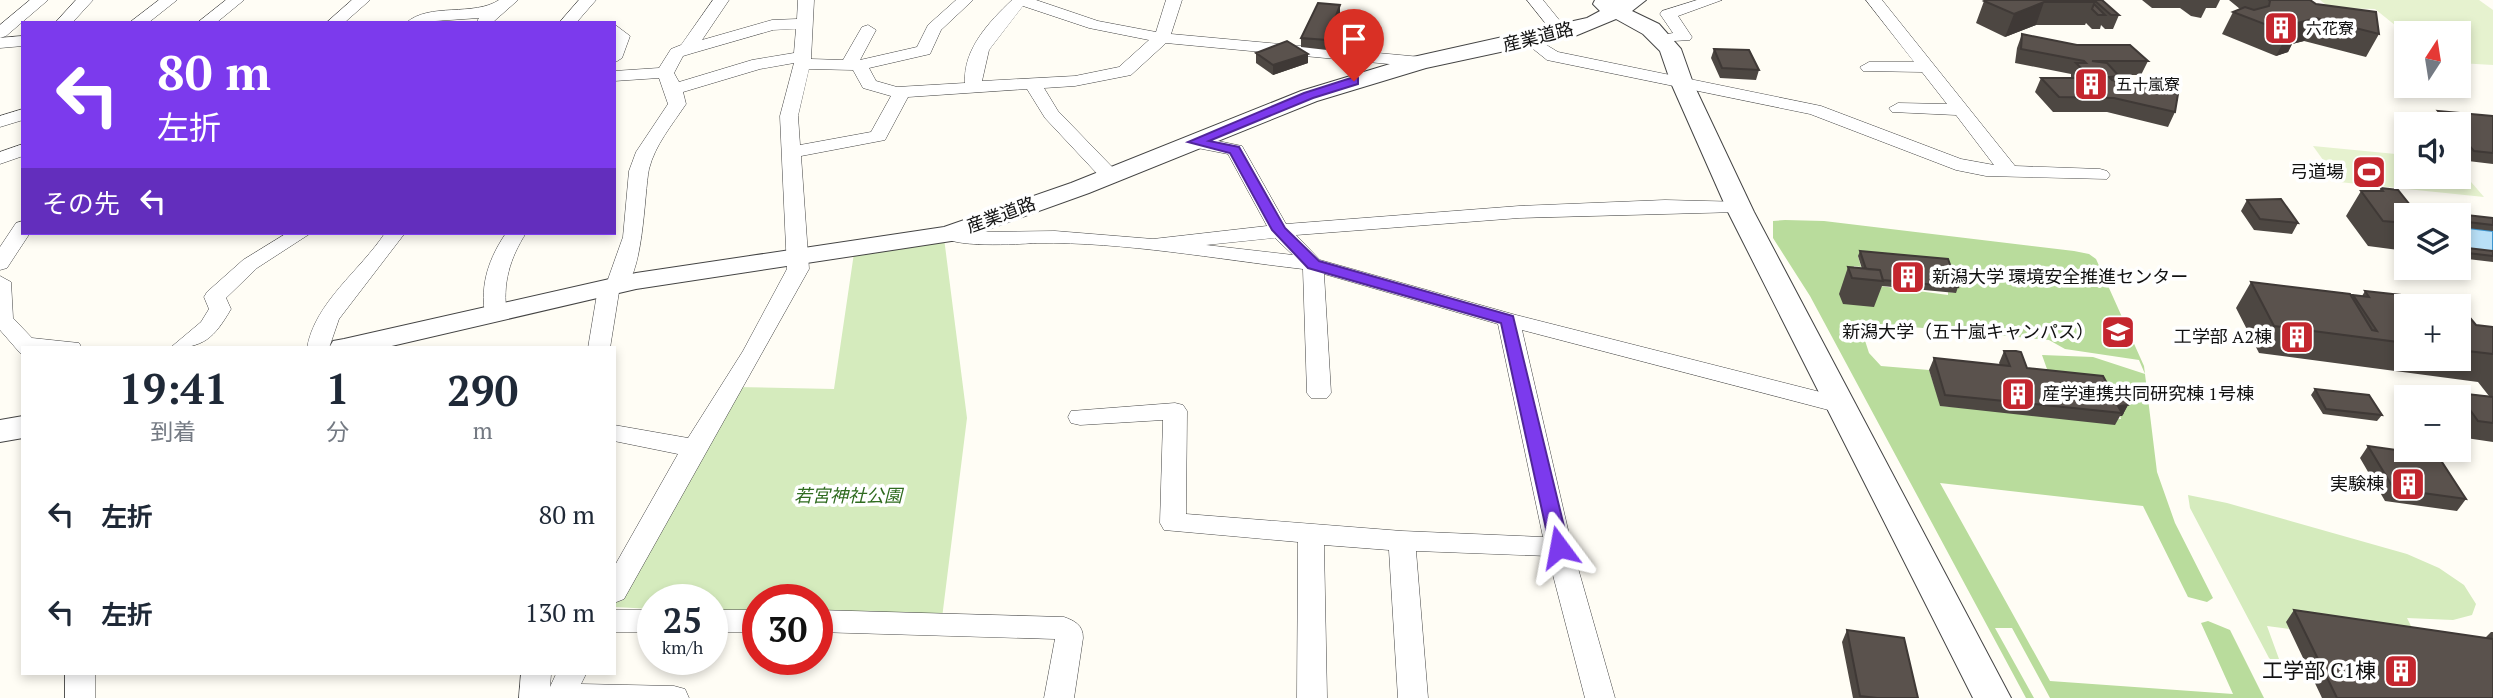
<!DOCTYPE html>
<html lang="ja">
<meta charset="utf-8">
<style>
:root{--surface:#fff;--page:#f2f2f3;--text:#1f2937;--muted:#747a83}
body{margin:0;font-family:"PT Serif","Noto Sans JP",serif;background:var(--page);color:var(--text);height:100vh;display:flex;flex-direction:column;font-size:26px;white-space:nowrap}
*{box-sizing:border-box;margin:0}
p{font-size:23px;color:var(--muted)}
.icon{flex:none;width:38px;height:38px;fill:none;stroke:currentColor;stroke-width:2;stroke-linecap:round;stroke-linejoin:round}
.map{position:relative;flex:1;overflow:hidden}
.details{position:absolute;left:21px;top:346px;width:595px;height:329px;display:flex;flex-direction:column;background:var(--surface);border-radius:0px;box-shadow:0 4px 10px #0003}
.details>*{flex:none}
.banner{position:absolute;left:21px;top:21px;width:595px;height:214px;border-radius:0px;box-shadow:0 4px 10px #0003;background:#7c3aed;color:#fff;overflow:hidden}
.needle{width:46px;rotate:12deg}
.controls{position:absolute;left:2394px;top:21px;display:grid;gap:14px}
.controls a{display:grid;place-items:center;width:77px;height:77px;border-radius:0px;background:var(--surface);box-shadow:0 4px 10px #0003;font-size:35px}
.speed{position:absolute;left:637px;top:584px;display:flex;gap:14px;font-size:35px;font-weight:700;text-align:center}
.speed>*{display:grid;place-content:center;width:91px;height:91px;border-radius:50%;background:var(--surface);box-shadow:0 4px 10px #0003;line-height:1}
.speed small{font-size:18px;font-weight:400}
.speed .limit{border:10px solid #d22;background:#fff;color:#111}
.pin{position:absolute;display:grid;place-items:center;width:60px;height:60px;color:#fff;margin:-72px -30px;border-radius:50% 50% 50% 0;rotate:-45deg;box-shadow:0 0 7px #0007}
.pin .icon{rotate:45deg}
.me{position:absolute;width:77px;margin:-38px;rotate:347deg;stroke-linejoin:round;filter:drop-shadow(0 0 5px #0008)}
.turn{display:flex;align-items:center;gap:24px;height:147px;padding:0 21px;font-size:32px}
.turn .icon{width:91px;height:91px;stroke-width:2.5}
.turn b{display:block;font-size:49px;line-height:60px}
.then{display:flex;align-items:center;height:66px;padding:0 21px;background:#0003;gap:14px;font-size:26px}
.eta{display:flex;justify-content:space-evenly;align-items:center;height:119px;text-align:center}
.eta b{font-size:42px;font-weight:700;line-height:49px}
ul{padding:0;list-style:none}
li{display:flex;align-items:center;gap:21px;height:98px;padding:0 21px}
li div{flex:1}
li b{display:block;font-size:26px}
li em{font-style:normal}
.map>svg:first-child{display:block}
.green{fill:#d5ebbd}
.forest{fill:#b9dc9c;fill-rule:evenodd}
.pitch{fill:#e6f2cf}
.water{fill:#b9e0f7;stroke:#3f96cf;stroke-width:2}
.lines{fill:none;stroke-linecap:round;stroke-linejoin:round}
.minor-casing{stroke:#444;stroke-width:1}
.tertiary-casing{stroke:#444;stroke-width:2}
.minor{fill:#fff;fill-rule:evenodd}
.tertiary{fill:#fff;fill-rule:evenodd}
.wall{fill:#4d4742;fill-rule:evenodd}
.shaded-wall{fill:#3f3936}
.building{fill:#5a524d;stroke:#3f3936;stroke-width:2}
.route{fill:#7c3aed;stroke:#51269a;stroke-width:2}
.labels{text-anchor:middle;stroke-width:7;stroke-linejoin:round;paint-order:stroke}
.far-poi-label{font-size:16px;fill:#111;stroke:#fff;text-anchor:start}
.street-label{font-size:18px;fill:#111;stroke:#fff}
.poi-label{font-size:18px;fill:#111;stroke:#fff;text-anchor:end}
.park-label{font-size:18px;font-style:italic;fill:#2f6b1f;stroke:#fff}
.near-poi-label{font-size:21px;fill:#111;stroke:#fff;text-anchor:end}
</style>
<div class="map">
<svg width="2493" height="698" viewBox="0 0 2493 698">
<rect width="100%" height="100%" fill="#fffdf5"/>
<path class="green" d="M 944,238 L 967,418 L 941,626 L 817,619 L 817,600 L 758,600 L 758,615 L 712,613 L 712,600 L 653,600 L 653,609 L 614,607 L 614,585 L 735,387 L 834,389 L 854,253 Z
M 2188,495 L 2227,503 L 2407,554 L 2439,568 L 2464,585 L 2476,604 L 2472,615 L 2453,620 L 2407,618 L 2419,642 L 2287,622 L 2289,629 L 2267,626 L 2283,670 L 2269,658 L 2190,508 Z"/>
<path class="forest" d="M 1785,220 L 1824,221 L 2074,251 L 2089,254 L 2096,259 L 2144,366 L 2157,472 L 2175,523 L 2213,598 L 2207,602 L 2188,597 L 2143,506 L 1940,483 L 2050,681 L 2233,694 L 2201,623 L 2208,621 L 2230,630 L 2264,698 L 2050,698 L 2012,628 L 1995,628 L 2034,698 L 2026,698 L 1810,296 L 1773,238 L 1773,221 ZM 1858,256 L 1955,293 L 1948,292 L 1948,295 L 1880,286 L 1853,269 L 1854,266 L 1861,267 ZM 1859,322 L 2049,340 L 2065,349 L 2139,360 L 2145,374 L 2093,357 L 2042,355 L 2052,383 L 2116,404 L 2121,419 L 1941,406 L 1929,370 L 1881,366 L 1869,353 Z"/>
<path class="pitch" d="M 2320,0 L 2479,0 L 2493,10 L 2493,65 L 2459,63 L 2459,33 L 2406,34 L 2375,9 L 2330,8 Z
M 2313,146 L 2406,155 L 2406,177 L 2459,177 L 2459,168 L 2484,197 L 2339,182 Z"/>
<path class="water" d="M 2459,227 L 2493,231 L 2493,257 L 2459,253 Z"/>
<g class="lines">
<g class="minor-casing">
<path id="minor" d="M 30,0 L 48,0 L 6,36 L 0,38 L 0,25 Z
M 76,0 L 93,0 L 72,23 L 55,23 Z
M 159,0 L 177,0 L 148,23 L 129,23 Z
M 226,0 L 244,0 L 216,23 L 197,23 Z
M 352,0 L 370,0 L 344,23 L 326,23 Z
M 499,0 L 518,0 L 492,23 L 476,23 L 479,18 L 406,23 C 429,2 474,17 499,0 Z
M 579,0 L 596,0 L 576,23 L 559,23 Z
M 713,0 L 729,0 L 702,40 L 772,20 L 797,19 L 798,0 L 814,0 L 811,59 L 843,60 L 862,27 L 868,25 L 876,30 L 860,60 L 917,47 L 928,25 L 956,0 L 973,0 L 941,30 L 930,54 L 869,68 L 876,81 L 897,87 L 965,83 C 963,49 989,22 1012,0 L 1036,0 L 1098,21 L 1156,32 L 1166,0 L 1182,0 L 1171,34 L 1421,57 L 1429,62 L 1421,67 L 1166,43 L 1131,75 L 1075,86 L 1044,88 L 1058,111 L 1117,172 L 1120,176 L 1110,182 L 1103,180 L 1045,118 L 1027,89 L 908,97 L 885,140 L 801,156 L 809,269 L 624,599 L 614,603 L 614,567 L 678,454 L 614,441 L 614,425 L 688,438 L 743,351 L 787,269 L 780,116 L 794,63 L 760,69 L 683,92 L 686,104 C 672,125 655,145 649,169 C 644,193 644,282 619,292 L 610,348 L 588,348 L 598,288 L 607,282 L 623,237 L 629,171 L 636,152 L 668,104 L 659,78 L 614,81 L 614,71 L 659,68 L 671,49 L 681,45 ZM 1023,6 L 1089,28 L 1149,40 L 1119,67 L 1075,76 L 982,81 L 989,50 ZM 796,29 L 794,53 L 752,60 L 679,82 L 674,73 L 683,56 L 693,53 L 773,30 ZM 809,69 L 853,70 L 863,88 L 891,96 L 871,132 L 800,145 L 798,116 Z
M 1527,0 L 1543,0 L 1569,32 L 1567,35 L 1555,35 Z
M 1697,0 L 1722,0 L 1678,16 L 1692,37 L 1690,40 L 1657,42 L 1657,36 L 1673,33 L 1660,14 L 1662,11 Z
M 1866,0 L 1882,0 L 2015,166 L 2100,169 L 2107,171 L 2110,175 L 2107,179 L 1986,176 L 1956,170 L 1810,114 L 1547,60 L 1522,40 L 1530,35 L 1558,52 L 1821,106 L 1961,159 L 1994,165 L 1956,115 L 1892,112 L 1889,108 L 1898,103 L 1947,104 L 1922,72 L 1863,71 L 1860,67 L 1869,62 L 1914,62 Z
M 614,24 L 630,36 L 622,58 L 614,63 Z
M 23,36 L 23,46 L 0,48 L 0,38 Z
M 23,109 L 23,120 L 0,127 L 0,116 Z
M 1194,136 L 1242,146 L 1286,224 L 1519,206 L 1665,200 L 1745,202 L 1748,206 L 1745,210 L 1738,212 L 1519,218 L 1296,235 L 1320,260 L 1516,315 L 1848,399 L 1852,405 L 1848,411 L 1840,413 L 1522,330 L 1572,547 L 1615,698 L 1585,698 L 1548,556 L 1416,551 L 1428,698 L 1398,698 L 1389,550 L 1324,545 L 1327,698 L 1297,698 L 1298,542 L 1164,530 L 1160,523 L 1163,420 L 1080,425 L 1071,423 L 1068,417 L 1071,411 L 1175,403 L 1183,405 L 1187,411 L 1186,514 L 1402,531 L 1543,537 L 1498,324 L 1324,274 L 1331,393 L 1327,398 L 1311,398 L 1307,393 L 1303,269 C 1215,259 1126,242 1037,243 C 1019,244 949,249 939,234 L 949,228 L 984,232 L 1055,231 L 1153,239 L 1267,226 L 1228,154 L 1187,146 L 1185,142 ZM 1275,238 L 1293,255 L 1206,245 Z
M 23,144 L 23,156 L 0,164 L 0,152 Z
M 23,221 L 23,233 L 30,233 L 7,268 L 0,270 L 0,247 L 16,223 Z
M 287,233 L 311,233 L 257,268 L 226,298 L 231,309 C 214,338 204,348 170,348 L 201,322 L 209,309 L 204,297 L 207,292 L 243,260 Z
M 385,233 L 405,233 L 339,319 L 329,348 L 307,348 C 315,302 360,271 385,233 Z
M 506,233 L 526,233 C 510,258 502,284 507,314 L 496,321 L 485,314 C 480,284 489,258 506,233 Z
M 0,276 L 11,282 L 13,318 L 32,338 L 79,343 L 82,348 L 23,348 L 23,354 L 20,353 L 0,330 Z
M 614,610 L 653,610 L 653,632 L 614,632 Z
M 712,610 L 758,610 L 758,632 L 712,632 Z
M 817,610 L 1064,617 C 1075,621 1083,625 1083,638 L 1074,698 L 1044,698 L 1055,639 L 817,632 Z
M 65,674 L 95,674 L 95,698 L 65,698 Z
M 521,674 L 551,674 L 550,687 L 556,674 L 586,674 L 581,684 L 674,686 L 685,689 L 689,698 L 519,698 Z"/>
</g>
<g class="tertiary-casing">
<path id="tertiary" d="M 1595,0 L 1646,0 L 1632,11 L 1659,24 L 1681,49 L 1693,83 L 1754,212 L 2011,698 L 1973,698 L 1728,212 L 1671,83 L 1660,51 L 1643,34 L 1616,19 L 1575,36 L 1426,68 L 1317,101 L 1089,193 L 958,240 L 636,289 L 383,348 L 329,348 L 333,341 L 344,339 L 636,273 L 944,227 L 1071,183 L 1301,91 L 1413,57 L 1587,18 L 1600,11 L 1593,4 Z
M 23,416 L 23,438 L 0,442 L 0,420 Z"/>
</g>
<use href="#minor" class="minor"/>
<use href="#tertiary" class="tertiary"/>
</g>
<path class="wall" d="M 1986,0 L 2102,0 L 2119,15 L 2113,29 L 2105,29 L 2101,25 L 2100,29 L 2092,29 L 2086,23 L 2085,25 L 2036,25 L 2005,37 L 1976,23 L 1984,1 Z
M 2142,0 L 2220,0 L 2216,8 L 2206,8 L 2201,18 L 2191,16 L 2180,8 L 2152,8 Z
M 2229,0 L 2310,0 L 2316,4 L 2379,34 L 2366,57 L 2304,41 L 2292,44 L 2288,52 L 2276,56 L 2222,34 L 2233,12 L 2240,9 Z
M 1340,15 L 1327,50 L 1301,47 L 1301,38 Z
M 2022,34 L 2148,61 L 2141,75 L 2118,75 L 2119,76 L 2117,81 L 2175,112 L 2168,127 L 2107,112 L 2053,112 L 2035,92 L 2041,78 L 2071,78 L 2071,74 L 2015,63 L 2017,48 Z
M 1714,49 L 1759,70 L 1756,80 L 1720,78 L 1711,58 Z
M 1256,53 L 1308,63 L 1273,75 L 1256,63 Z
M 2438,111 L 2493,116 L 2493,164 L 2468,161 L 2459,151 L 2459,124 L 2435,124 L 2432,121 Z
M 2381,188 L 2413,209 L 2493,218 L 2493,231 L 2459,227 L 2459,215 L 2406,215 L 2406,251 L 2368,246 L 2346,216 L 2361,191 L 2379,191 Z
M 2247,200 L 2298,223 L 2292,234 L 2254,230 L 2241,211 Z
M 2459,247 L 2493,251 L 2493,262 L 2459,258 Z
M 1860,251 L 1958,287 L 1956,293 L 1882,286 L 1874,307 L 1843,304 L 1839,294 L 1848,267 L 1862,269 L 1858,256 Z
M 2251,282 L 2350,294 L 2352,298 L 2353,295 L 2362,296 L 2365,291 L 2456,301 L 2476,325 L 2493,327 L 2493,442 L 2466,438 L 2459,428 L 2459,397 L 2454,397 L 2458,393 L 2489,396 L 2478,382 L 2259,353 L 2236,308 ZM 2406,306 L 2459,306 L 2459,359 L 2406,359 Z
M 2004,351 L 2027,368 L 2110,389 L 2128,405 L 2122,416 L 2120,416 L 2115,425 L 1940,406 L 1929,370 L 1934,358 L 2000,365 L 1999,363 Z
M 2315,389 L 2382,415 L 2377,421 L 2323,414 L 2311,395 Z
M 2368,446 L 2466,499 L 2457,511 L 2385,501 L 2360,458 Z
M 2294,610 L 2485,638 L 2491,632 L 2493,632 L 2493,698 L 2322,698 L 2286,622 Z
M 1847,630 L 1918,698 L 1853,698 L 1842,642 Z"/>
<path class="shaded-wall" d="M 2044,2 L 2036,25 L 2005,37 L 2014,14 Z
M 1340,5 L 1340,15 L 1327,50 L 1327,40 Z
M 2316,18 L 2304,41 L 2292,44 L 2288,52 L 2276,56 L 2288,33 L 2290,25 Z
M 1308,54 L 1308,63 L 1273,75 L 1273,65 Z
M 2128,405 L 2122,416 L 2120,416 L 2122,413 L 2118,406 Z"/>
<path class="building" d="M 1986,0 L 2092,0 L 2094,2 L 2044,2 L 2014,14 L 1984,1 Z
M 2094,0 L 2102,0 L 2119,15 L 2111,15 Z
M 2269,0 L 2310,0 L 2316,4 L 2376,12 L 2379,34 L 2316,18 L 2290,25 L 2300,29 L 2288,33 L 2233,12 L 2245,7 L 2254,10 L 2269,6 L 2270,1 Z
M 1318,3 L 1340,5 L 1327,40 L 1301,38 Z
M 2094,4 L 2105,15 L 2098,15 L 2092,9 Z
M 2022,34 L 2077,45 L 2130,45 L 2148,61 L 2092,61 L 2107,63 L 2119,76 L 2109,77 L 2112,80 L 2178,94 L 2175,112 L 2114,98 L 2059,97 L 2041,78 L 2101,78 L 2089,76 L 2076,63 L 2086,63 L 2084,61 L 2021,49 Z
M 1287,41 L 1308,54 L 1273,65 L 1256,53 Z
M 1714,49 L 1749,50 L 1759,70 L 1722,68 Z
M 2438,111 L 2493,116 L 2493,153 L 2474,151 L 2459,134 L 2459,124 L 2450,124 Z
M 2381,188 L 2398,190 L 2418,215 L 2406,215 L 2406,223 L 2383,221 L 2361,191 L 2383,191 Z
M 2281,199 L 2298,223 L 2260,219 L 2247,200 Z
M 2413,209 L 2493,218 L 2493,225 L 2459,221 L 2459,215 L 2418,215 Z
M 2459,247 L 2493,251 L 2493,256 L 2459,252 Z
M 1860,251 L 1948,259 L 1958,287 L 1883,280 L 1880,270 L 1866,269 Z
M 1848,267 L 1880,270 L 1883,281 L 1852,278 Z
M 2251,282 L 2350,294 L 2372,330 L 2377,331 L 2353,295 L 2369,297 L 2365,291 L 2456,301 L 2476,325 L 2493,327 L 2493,354 L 2459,350 L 2459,306 L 2406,306 L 2406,343 L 2274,326 Z
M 2004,351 L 2016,351 L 2021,352 L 2027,368 L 2103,376 L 2110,389 L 2122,392 L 2128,405 L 2118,406 L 2122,413 L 1945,395 L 1934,358 L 2010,366 Z
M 2315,389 L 2369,395 L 2382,415 L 2326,409 Z
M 2458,393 L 2493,397 L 2493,423 L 2478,421 Z
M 2368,446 L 2438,456 L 2466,499 L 2394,489 Z
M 2294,610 L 2493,639 L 2493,698 L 2337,698 Z
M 1847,630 L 1904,638 L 1918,698 L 1877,698 L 1860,696 Z"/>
<path class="route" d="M 1354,77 L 1358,78 L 1358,84 L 1313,98 L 1209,141 L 1239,147 L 1285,228 L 1319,261 L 1513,316 L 1569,547 L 1566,552 L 1559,554 L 1550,547 L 1501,323 L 1308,268 L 1272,230 L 1230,153 L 1188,142 L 1304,93 Z"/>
<defs>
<g id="building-square" transform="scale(1.75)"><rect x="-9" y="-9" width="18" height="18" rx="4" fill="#c4262e" stroke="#fff"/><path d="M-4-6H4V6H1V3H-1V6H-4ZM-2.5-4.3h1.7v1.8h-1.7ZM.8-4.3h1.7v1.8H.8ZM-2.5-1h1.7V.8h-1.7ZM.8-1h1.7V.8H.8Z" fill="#fff"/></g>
<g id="stadium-square" transform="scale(1.75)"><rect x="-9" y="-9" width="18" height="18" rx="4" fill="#c4262e" stroke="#fff"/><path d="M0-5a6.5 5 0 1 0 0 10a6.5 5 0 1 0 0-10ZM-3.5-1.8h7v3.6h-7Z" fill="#fff"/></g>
<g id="university-square" transform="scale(1.75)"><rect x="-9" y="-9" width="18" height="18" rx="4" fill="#c4262e" stroke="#fff"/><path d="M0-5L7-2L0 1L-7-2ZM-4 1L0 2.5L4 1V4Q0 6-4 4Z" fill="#fff"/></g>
</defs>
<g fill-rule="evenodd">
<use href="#building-square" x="2281" y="28"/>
<use href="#building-square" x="2091" y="84"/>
<use href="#stadium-square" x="2369" y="172"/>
<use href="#building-square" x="1908" y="277"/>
<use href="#university-square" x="2118" y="332"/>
<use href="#building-square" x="2297" y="337"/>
<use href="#building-square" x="2018" y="394"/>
<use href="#building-square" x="2408" y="484"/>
<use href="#building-square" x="2401" y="671"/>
</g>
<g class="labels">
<g class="far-poi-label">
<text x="2306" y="34">六花寮</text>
<text x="2116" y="90">五十嵐寮</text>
</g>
<g class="street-label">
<text transform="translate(1538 37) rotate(-14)" y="6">産業道路</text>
<text transform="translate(1001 215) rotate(-20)" y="6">産業道路</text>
</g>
<g class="poi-label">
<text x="2344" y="178">弓道場</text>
<text x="1932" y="283" text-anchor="start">新潟大学 環境安全推進センター</text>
<text x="2094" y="338">新潟大学（五十嵐キャンパス）</text>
<text x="2272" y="343">工学部 A2棟</text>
<text x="2042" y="400" text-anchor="start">産学連携共同研究棟 1号棟</text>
<text x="2384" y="490">実験棟</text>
</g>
<g class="park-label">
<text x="848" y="502">若宮神社公園</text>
</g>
<g class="near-poi-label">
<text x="2376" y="678">工学部 C1棟</text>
</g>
</g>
</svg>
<div class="controls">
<a><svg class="needle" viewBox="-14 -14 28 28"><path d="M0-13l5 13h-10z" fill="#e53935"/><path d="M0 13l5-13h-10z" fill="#747a83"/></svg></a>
<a><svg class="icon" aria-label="sound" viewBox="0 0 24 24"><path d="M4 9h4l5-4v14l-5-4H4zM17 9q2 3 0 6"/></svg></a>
<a><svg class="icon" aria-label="layers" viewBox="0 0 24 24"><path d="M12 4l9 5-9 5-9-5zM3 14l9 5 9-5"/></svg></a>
<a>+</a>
<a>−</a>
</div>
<div class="speed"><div>25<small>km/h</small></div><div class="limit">30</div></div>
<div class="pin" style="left:1354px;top:81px;background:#d93025"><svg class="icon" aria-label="arrive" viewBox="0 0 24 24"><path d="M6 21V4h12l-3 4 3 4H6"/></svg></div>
<svg class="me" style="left:1559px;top:547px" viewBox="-20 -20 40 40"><path d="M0-17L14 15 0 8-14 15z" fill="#7c3aed" stroke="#fff" stroke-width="4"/></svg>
<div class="banner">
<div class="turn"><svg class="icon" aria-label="left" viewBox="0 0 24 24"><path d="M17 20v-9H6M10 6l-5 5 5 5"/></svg><div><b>80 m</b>左折</div></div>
<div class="then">その先<svg class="icon" aria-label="left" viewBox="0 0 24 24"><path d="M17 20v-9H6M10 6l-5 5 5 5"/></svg></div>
</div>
<section class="details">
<div class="eta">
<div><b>19:41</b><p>到着</p></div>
<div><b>1</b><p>分</p></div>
<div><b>290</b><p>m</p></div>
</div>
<ul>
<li><svg class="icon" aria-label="left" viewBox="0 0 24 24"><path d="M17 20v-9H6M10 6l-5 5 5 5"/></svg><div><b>左折</b></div><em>80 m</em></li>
<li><svg class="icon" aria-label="left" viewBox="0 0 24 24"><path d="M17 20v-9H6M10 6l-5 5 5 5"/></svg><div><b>左折</b></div><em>130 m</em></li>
</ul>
</section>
</div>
